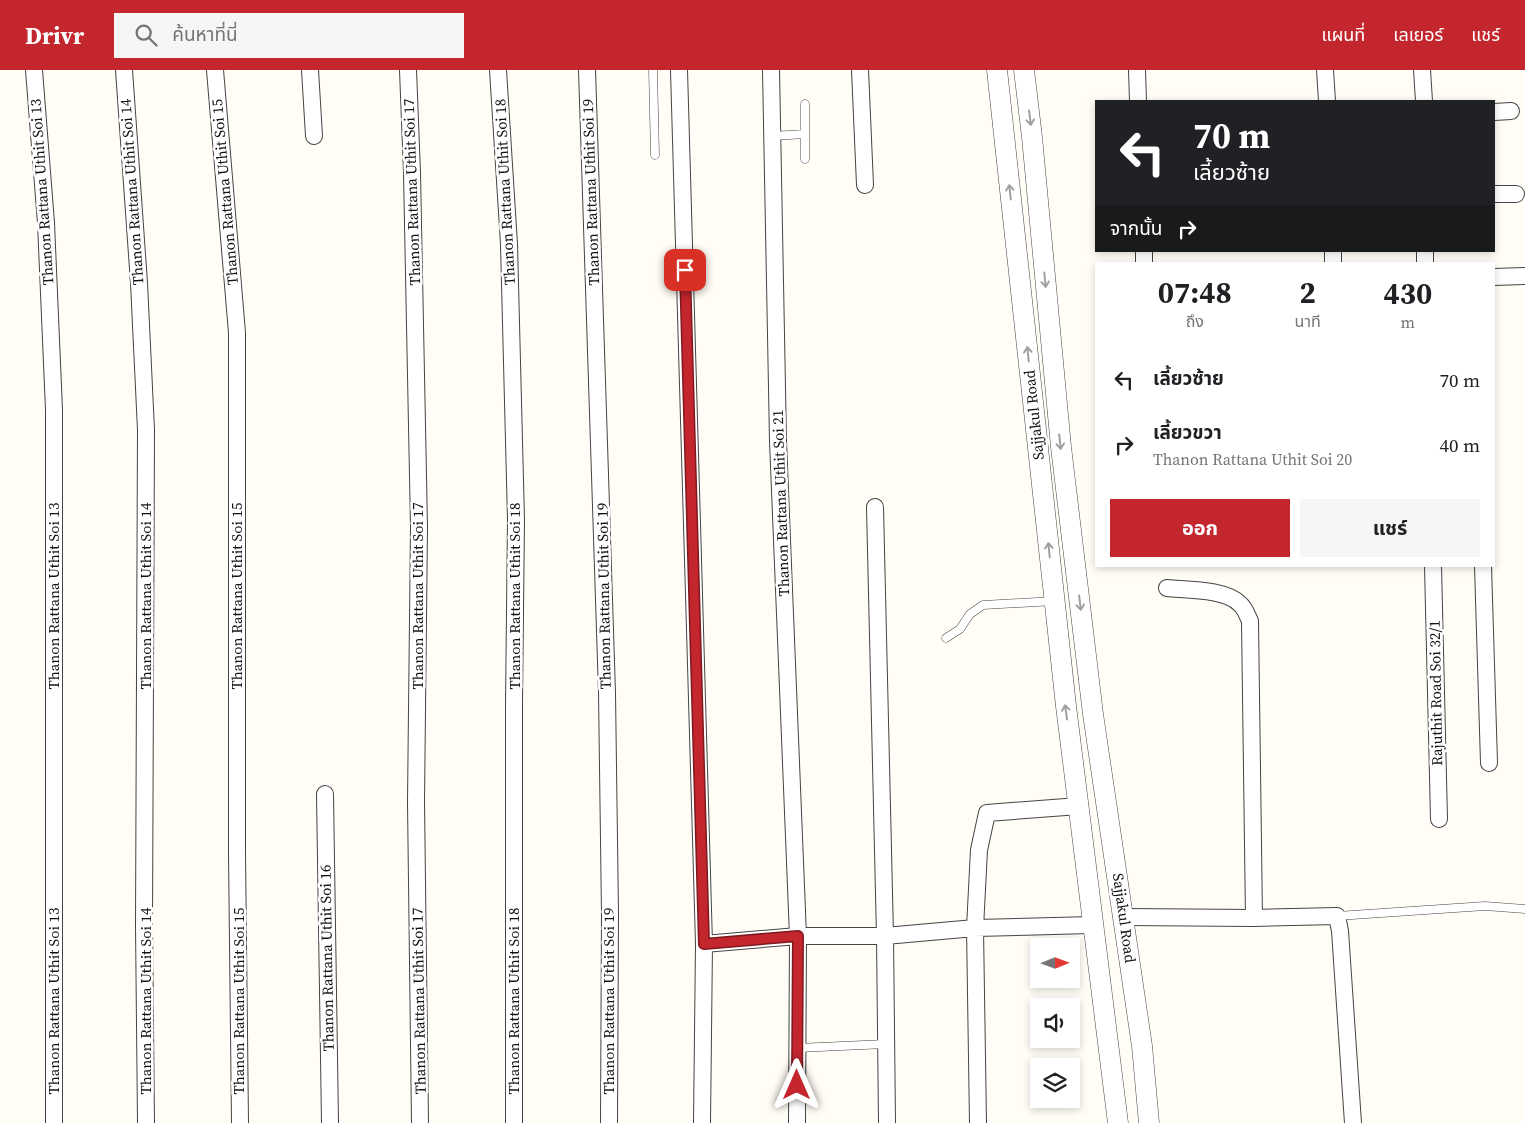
<!DOCTYPE html>
<html lang="th">
<meta charset="utf-8">
<style>
:root{--surface:#fff;--page:#f6f6f6;--text:#202124;--muted:#757577;--accent:#c4262e}
body{margin:0;font-family:"Source Serif 4","Noto Sans Thai",serif;background:var(--page);color:var(--text);height:100vh;display:flex;flex-direction:column;font-size:19px;white-space:nowrap}
*{box-sizing:border-box;margin:0}
p{font-size:16px;color:var(--muted)}
.icon{flex:none;width:28px;height:28px;fill:none;stroke:currentColor;stroke-width:2;stroke-linecap:round;stroke-linejoin:round}
.map{position:relative;flex:1;overflow:hidden}
.side{position:absolute;left:1095px;top:192px;width:400px;height:305px;display:flex;flex-direction:column;background:var(--surface);border-radius:0px;box-shadow:0 2px 8px #0003}
.side>*{flex:none}
.top-card{position:absolute;left:1095px;top:30px;width:400px;height:152px;border-radius:0px;box-shadow:0 2px 8px #0003;background:#202124;color:#fff;overflow:hidden}
.needle{width:32px;rotate:89deg}
.fabs{position:absolute;left:1030px;top:868px;display:grid;gap:10px}
.fabs a{display:grid;place-items:center;width:50px;height:50px;border-radius:0px;background:var(--surface);box-shadow:0 2px 8px #0003;font-size:25px}
.pin{position:absolute;display:grid;place-items:center;width:42px;height:42px;color:#fff;margin:-21px;border-radius:10px;box-shadow:0 2px 8px #0006}
.me{position:absolute;width:55px;margin:-28px;rotate:0deg;stroke-linejoin:round;filter:drop-shadow(0 0 4px #0008)}
.turn{display:flex;align-items:center;gap:18px;height:105px;padding:0 15px;font-size:22px}
.turn .icon{width:65px;height:65px;stroke-width:2.5}
.turn b{display:block;font-size:35px;line-height:42px}
.then{display:flex;align-items:center;height:48px;padding:0 15px;background:#0003;gap:10px;font-size:19px}
.eta{display:flex;justify-content:space-evenly;align-items:center;height:85px;text-align:center}
.eta b{font-size:30px;font-weight:700;line-height:35px}
.cta{display:flex;gap:10px;margin-top:auto;padding:10px 15px}
.cta a{flex:1;height:58px;border-radius:0px;background:var(--accent);color:#fff;font-size:20px;font-weight:700;line-height:58px;text-align:center}
.cta a+a{background:var(--page);color:var(--text)}
ul{padding:0;list-style:none}
li{display:flex;align-items:center;gap:15px;height:65px;padding:0 15px}
li div{flex:1}
li b{display:block;font-size:19px}
li em{font-style:normal}
header{display:flex;align-items:center;gap:30px;box-sizing:border-box;height:70px;padding:0 25px;background:var(--accent);color:#fff}
header strong{font-size:24px}
nav{display:flex;gap:28px;margin-inline-start:auto;font-size:18px}
.search{width:350px;height:45px;background:var(--page);display:flex;align-items:center;gap:12px;box-sizing:border-box;padding:0 18px;border-radius:0px;color:var(--muted);font-size:19px}
.map>svg:first-child{display:block}
.lines{fill:none;stroke-linecap:round;stroke-linejoin:round}
.service-casing{stroke:#444;stroke-width:9}
.minor-casing{stroke:#444;stroke-width:18}
.tertiary-casing{stroke:#444;stroke-width:21}
.service{stroke:#fff;stroke-width:8}
.minor{stroke:#fff;stroke-width:16}
.tertiary{stroke:#fff;stroke-width:20}
.oneway{stroke:#a0a0a0}
.route-casing{stroke:#7f191e;stroke-width:12}
.route{stroke:#c4262e;stroke-width:9}
.labels{text-anchor:middle;stroke-width:5;stroke-linejoin:round;paint-order:stroke}
.street-label{font-size:15px;fill:#111;stroke:#fff}
</style>
<header>
<strong>Drivr</strong>
<div class="search"><svg class="icon" aria-label="search" viewBox="0 0 24 24"><circle cx="10" cy="10" r="6"/><path d="M15 15l6 6"/></svg>ค้นหาที่นี่</div>
<nav><a>แผนที่</a><a>เลเยอร์</a><a>แชร์</a></nav>
</header>
<div class="map">
<svg width="1525" height="1053" viewBox="0 0 1525 1053">
<rect width="100%" height="100%" fill="#fffdf5"/>
<g class="lines">
<g class="service-casing">
<path id="service" d="M 653,0 L 655,85
M 805,34 L 805,89
M 772,66 L 805,64
M 946,568 L 960,559 L 970,544 L 983,535 L 1054,531
M 1337,846 L 1485,836 L 1525,839
M 797,978 L 886,974"/>
</g>
<g class="minor-casing">
<path id="minor" d="M 34,0 L 46,153 L 54,340 L 54,1053
M 124,0 L 139,213 L 146,360 L 144,855 L 146,1053
M 215,0 L 237,263 L 237,783 L 240,1053
M 310,0 L 314,66
M 408,0 L 412,103 L 419,457 L 416,732 L 420,1053
M 498,0 L 509,174 L 516,450 L 514,633 L 514,1053
M 587,0 L 607,623 L 610,844 L 609,1053
M 679,0 L 704,874 L 702,1053
M 771,0 L 778,371 L 798,866 L 797,1053
M 860,0 L 865,115
M 1137,0 L 1138,31
M 1325,0 L 1327,31
M 1422,0 L 1424,31
M 1494,42 L 1511,41
M 1494,124 L 1516,124
M 1144,181 L 1144,194
M 1333,181 L 1333,194
M 1425,181 L 1425,194
M 1494,207 L 1524,206
M 875,437 L 885,866 L 887,1053
M 1433,496 L 1439,749
M 1483,496 L 1489,693
M 1167,518 C 1187,520 1226,519 1240,534 C 1245,538 1247,545 1250,551 L 1254,848
M 325,724 L 330,1053
M 1124,847 L 1254,848 L 1337,846 L 1340,861 L 1353,1053
M 704,874 L 798,866 L 885,866 L 975,858 L 1092,855
M 978,1053 L 975,858 L 979,780 L 987,743 L 1079,736"/>
</g>
<g class="tertiary-casing">
<path id="tertiary" d="M 997,0 L 1066,636 L 1118,1053
M 1024,0 L 1032,67 L 1061,377 L 1093,644 L 1142,976 L 1149,1053"/>
</g>
<use href="#service" class="service"/>
<use href="#minor" class="minor"/>
<use href="#tertiary" class="tertiary"/>
</g>
<defs><path id="oneway-shaft" d="M-6 0H5M1.5-3L5.5 0L1.5 3" fill="none" stroke-width="1.6" stroke-linecap="round" stroke-linejoin="round" transform="scale(1.25)"/></defs>
<g class="oneway">
<use href="#oneway-shaft" transform="translate(1030 48) rotate(83)"/>
<use href="#oneway-shaft" transform="translate(1010 122) rotate(-96)"/>
<use href="#oneway-shaft" transform="translate(1045 210) rotate(85)"/>
<use href="#oneway-shaft" transform="translate(1028 284) rotate(-96)"/>
<use href="#oneway-shaft" transform="translate(1060 372) rotate(84)"/>
<use href="#oneway-shaft" transform="translate(1049 480) rotate(-96)"/>
<use href="#oneway-shaft" transform="translate(1080 533) rotate(83)"/>
<use href="#oneway-shaft" transform="translate(1066 642) rotate(-98)"/>
</g>
<g class="lines">
<g class="route-casing">
<path id="route" d="M 685,200 L 704,874 L 798,866 L 797,1015"/>
</g>
<use href="#route" class="route"/>
</g>
<g class="labels">
<g class="street-label">
<text transform="translate(42 122) rotate(-94)" y="5">Thanon Rattana Uthit Soi 13</text>
<text transform="translate(132 122) rotate(-94)" y="5">Thanon Rattana Uthit Soi 14</text>
<text transform="translate(225 122) rotate(-95)" y="5">Thanon Rattana Uthit Soi 15</text>
<text transform="translate(412 122) rotate(-92)" y="5">Thanon Rattana Uthit Soi 17</text>
<text transform="translate(505 122) rotate(-93)" y="5">Thanon Rattana Uthit Soi 18</text>
<text transform="translate(591 122) rotate(-92)" y="5">Thanon Rattana Uthit Soi 19</text>
<text transform="translate(1034 345) rotate(-96)" y="5">Sajjakul Road</text>
<text transform="translate(781 433) rotate(-92)" y="5">Thanon Rattana Uthit Soi 21</text>
<text transform="translate(54 526) rotate(-90)" y="5">Thanon Rattana Uthit Soi 13</text>
<text transform="translate(146 526) rotate(-90)" y="5">Thanon Rattana Uthit Soi 14</text>
<text transform="translate(237 526) rotate(-90)" y="5">Thanon Rattana Uthit Soi 15</text>
<text transform="translate(418 526) rotate(-90)" y="5">Thanon Rattana Uthit Soi 17</text>
<text transform="translate(515 526) rotate(-90)" y="5">Thanon Rattana Uthit Soi 18</text>
<text transform="translate(604 526) rotate(-91)" y="5">Thanon Rattana Uthit Soi 19</text>
<text transform="translate(1436 623) rotate(-91)" y="5">Rajuthit Road Soi 32/1</text>
<text transform="translate(1124 848) rotate(82)" y="5">Sajjakul Road</text>
<text transform="translate(327 888) rotate(-91)" y="5">Thanon Rattana Uthit Soi 16</text>
<text transform="translate(54 931) rotate(-90)" y="5">Thanon Rattana Uthit Soi 13</text>
<text transform="translate(146 931) rotate(-90)" y="5">Thanon Rattana Uthit Soi 14</text>
<text transform="translate(239 931) rotate(-90)" y="5">Thanon Rattana Uthit Soi 15</text>
<text transform="translate(419 931) rotate(-91)" y="5">Thanon Rattana Uthit Soi 17</text>
<text transform="translate(514 931) rotate(-90)" y="5">Thanon Rattana Uthit Soi 18</text>
<text transform="translate(609 931) rotate(-90)" y="5">Thanon Rattana Uthit Soi 19</text>
</g>
</g>
</svg>
<div class="fabs">
<a><svg class="needle" viewBox="-14 -14 28 28"><path d="M0-13l5 13h-10z" fill="#e53935"/><path d="M0 13l5-13h-10z" fill="#757577"/></svg></a>
<a><svg class="icon" aria-label="sound" viewBox="0 0 24 24"><path d="M4 9h4l5-4v14l-5-4H4zM17 9q2 3 0 6"/></svg></a>
<a><svg class="icon" aria-label="layers" viewBox="0 0 24 24"><path d="M12 4l9 5-9 5-9-5zM3 14l9 5 9-5"/></svg></a>
</div>
<div class="pin" style="left:685px;top:200px;background:#d93025"><svg class="icon" aria-label="arrive" viewBox="0 0 24 24"><path d="M6 21V4h12l-3 4 3 4H6"/></svg></div>
<svg class="me" style="left:797px;top:1015px" viewBox="-20 -20 40 40"><path d="M0-17L14 15 0 8-14 15z" fill="#c4262e" stroke="#fff" stroke-width="4"/></svg>
<div class="top-card">
<div class="turn"><svg class="icon" aria-label="left" viewBox="0 0 24 24"><path d="M17 20v-9H6M10 6l-5 5 5 5"/></svg><div><b>70 m</b>เลี้ยวซ้าย</div></div>
<div class="then">จากนั้น<svg class="icon" aria-label="right" viewBox="0 0 24 24"><path d="M7 20v-9h11M14 6l5 5-5 5"/></svg></div>
</div>
<section class="side">
<div class="eta">
<div><b>07:48</b><p>ถึง</p></div>
<div><b>2</b><p>นาที</p></div>
<div><b>430</b><p>m</p></div>
</div>
<ul>
<li><svg class="icon" aria-label="left" viewBox="0 0 24 24"><path d="M17 20v-9H6M10 6l-5 5 5 5"/></svg><div><b>เลี้ยวซ้าย</b></div><em>70 m</em></li>
<li><svg class="icon" aria-label="right" viewBox="0 0 24 24"><path d="M7 20v-9h11M14 6l5 5-5 5"/></svg><div><b>เลี้ยวขวา</b><p>Thanon Rattana Uthit Soi 20</p></div><em>40 m</em></li>
</ul>
<div class="cta"><a>ออก</a><a>แชร์</a></div>
</section>
</div>
